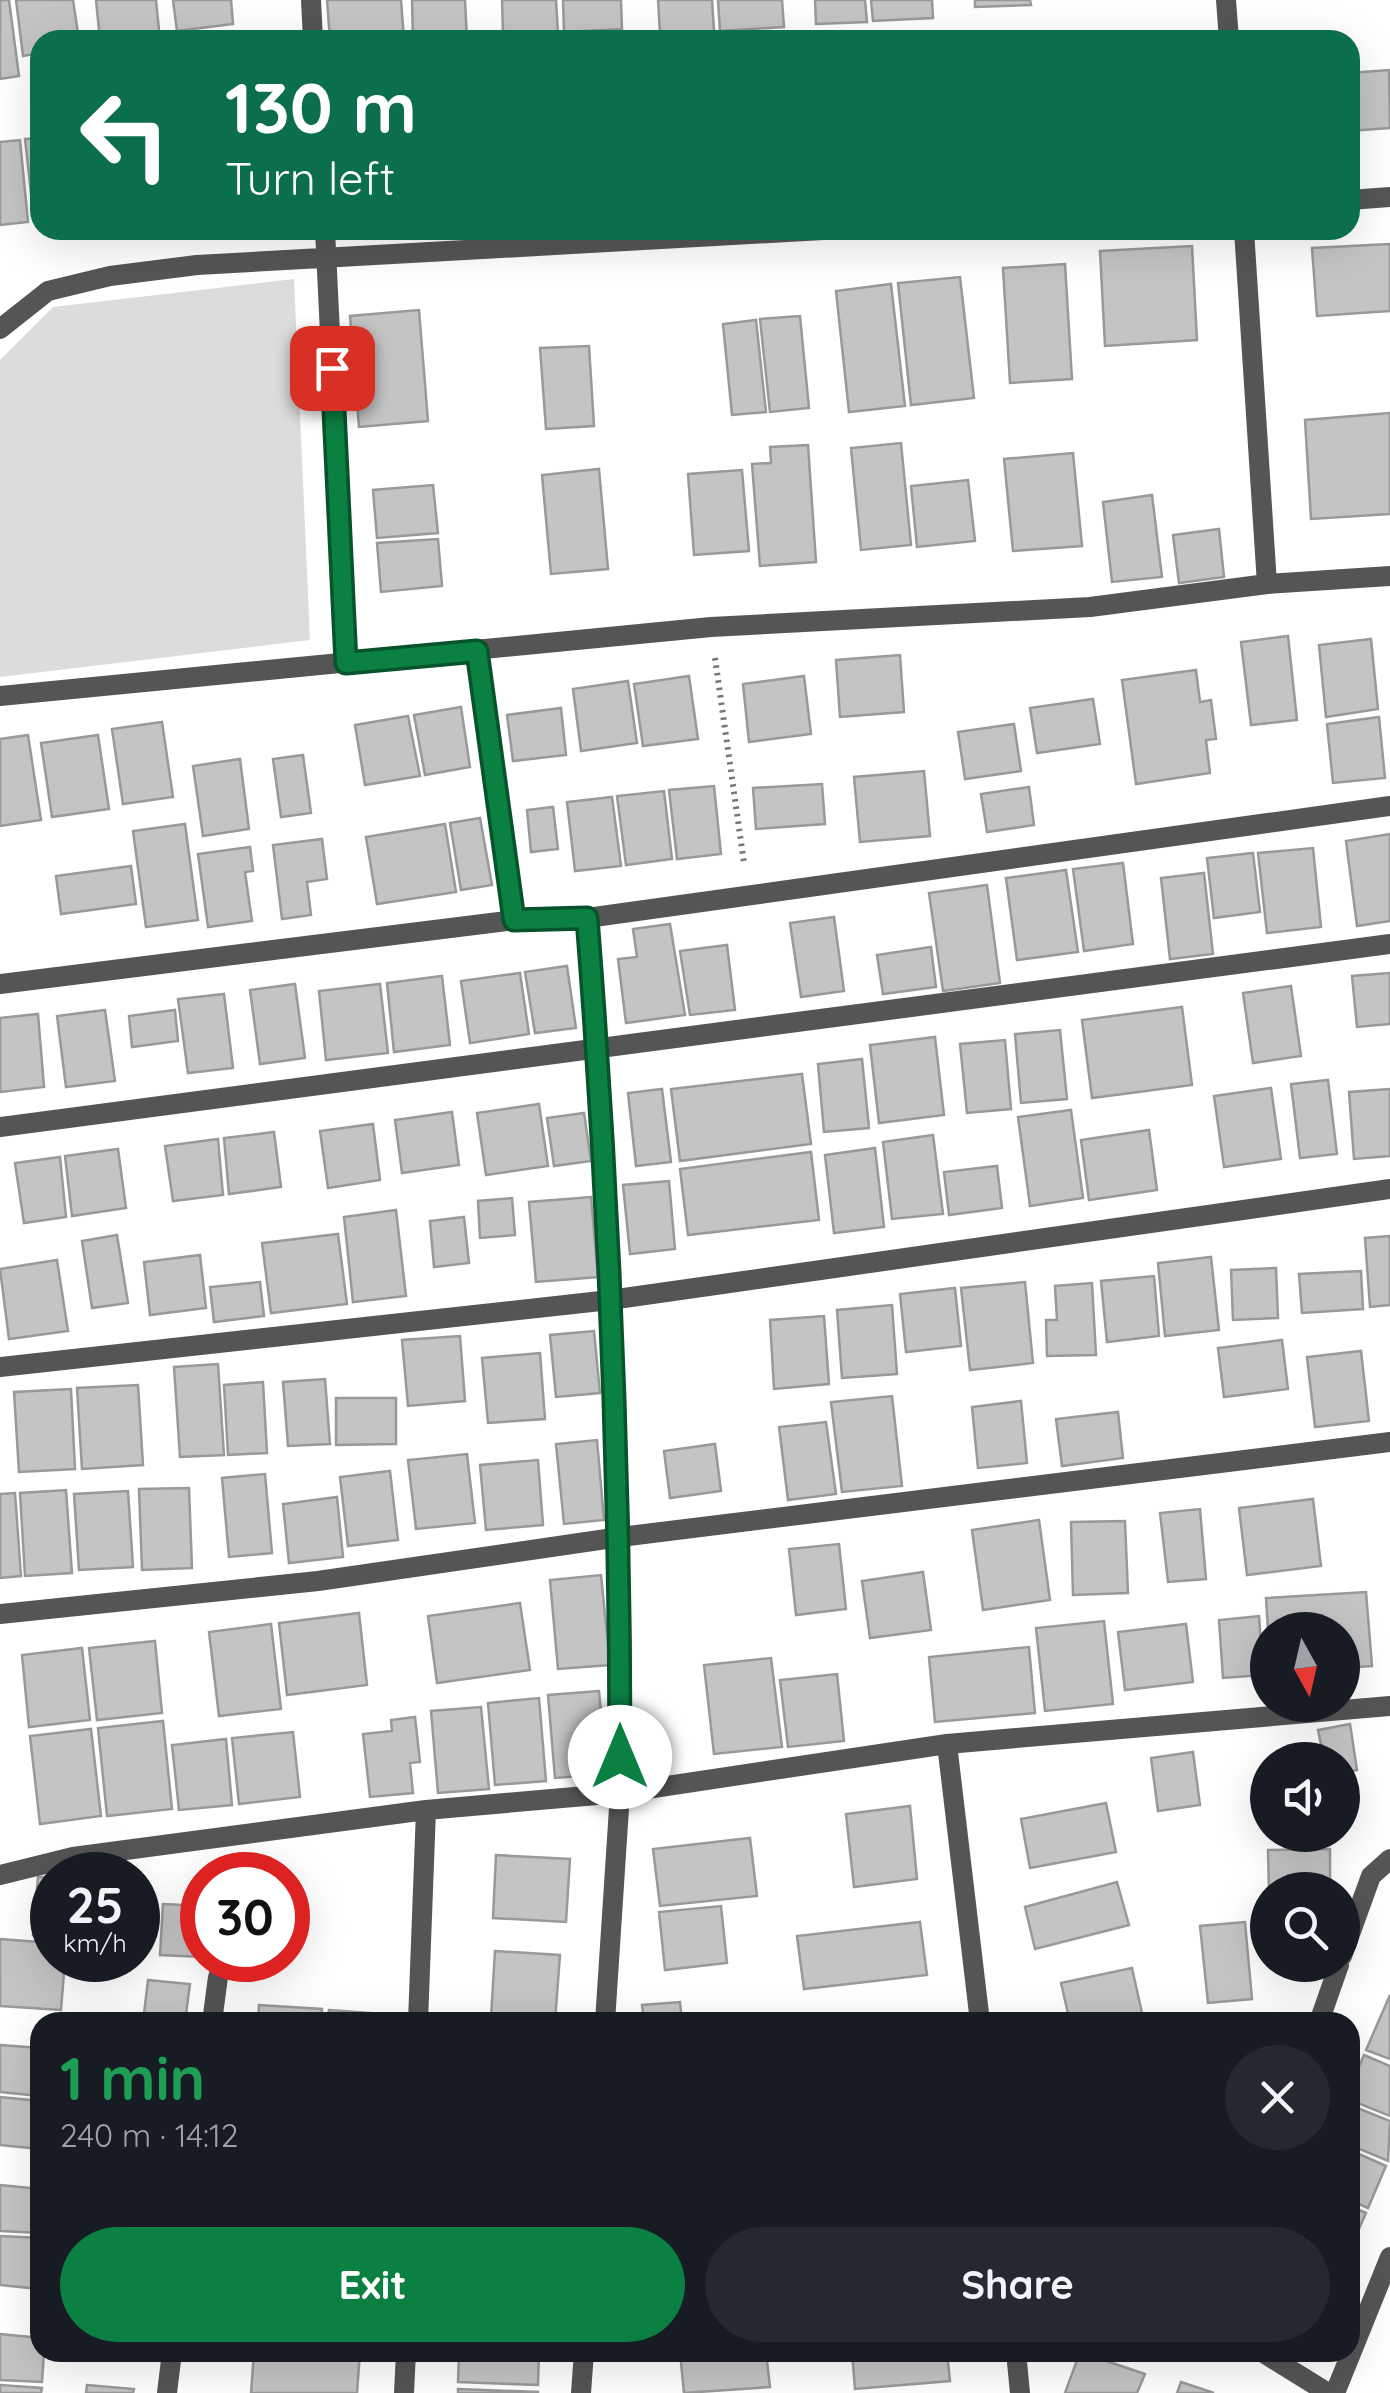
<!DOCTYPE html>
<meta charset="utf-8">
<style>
:root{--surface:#171b24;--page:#242831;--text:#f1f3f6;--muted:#9ea1a6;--accent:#0b8043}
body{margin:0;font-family:Quicksand,sans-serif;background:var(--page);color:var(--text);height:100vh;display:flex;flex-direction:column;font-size:38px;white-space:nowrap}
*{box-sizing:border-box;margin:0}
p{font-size:32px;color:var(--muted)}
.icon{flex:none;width:55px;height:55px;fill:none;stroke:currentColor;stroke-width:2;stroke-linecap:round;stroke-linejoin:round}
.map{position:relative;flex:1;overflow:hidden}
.sheet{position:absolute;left:30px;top:2012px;width:1330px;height:350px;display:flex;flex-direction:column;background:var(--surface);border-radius:30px;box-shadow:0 10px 40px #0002}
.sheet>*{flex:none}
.hud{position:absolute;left:30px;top:30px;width:1330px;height:210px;border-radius:30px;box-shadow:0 10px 40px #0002;background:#0b6e4f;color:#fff;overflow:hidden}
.needle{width:65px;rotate:172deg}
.fabs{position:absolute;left:1250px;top:1612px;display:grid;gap:20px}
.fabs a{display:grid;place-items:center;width:110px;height:110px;border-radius:50%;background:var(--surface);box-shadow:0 10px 40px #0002;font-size:50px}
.speed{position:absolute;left:30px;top:1852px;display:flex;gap:20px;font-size:50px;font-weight:700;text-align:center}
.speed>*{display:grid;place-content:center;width:130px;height:130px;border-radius:50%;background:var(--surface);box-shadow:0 10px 40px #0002;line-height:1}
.speed small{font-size:25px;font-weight:400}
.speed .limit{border:15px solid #d22;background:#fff;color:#111}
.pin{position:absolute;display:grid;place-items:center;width:85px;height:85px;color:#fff;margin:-42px;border-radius:20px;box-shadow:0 5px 15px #0006}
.me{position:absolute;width:110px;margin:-55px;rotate:0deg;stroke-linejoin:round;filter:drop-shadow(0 0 8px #0008)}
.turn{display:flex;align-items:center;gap:35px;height:210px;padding:0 30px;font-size:45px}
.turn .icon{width:130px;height:130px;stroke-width:2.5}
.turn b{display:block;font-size:70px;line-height:85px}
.round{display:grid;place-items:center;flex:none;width:105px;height:105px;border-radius:52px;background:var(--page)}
.head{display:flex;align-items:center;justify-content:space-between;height:170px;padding:0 30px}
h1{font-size:60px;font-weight:700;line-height:75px;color:#1e9e55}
.button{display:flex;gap:20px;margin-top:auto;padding:20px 30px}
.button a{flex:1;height:115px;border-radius:60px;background:var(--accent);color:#fff;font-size:40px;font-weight:700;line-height:115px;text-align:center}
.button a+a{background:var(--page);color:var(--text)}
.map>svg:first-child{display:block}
.green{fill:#dcdcdc}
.building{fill:#c4c4c4;stroke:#999;stroke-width:2.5}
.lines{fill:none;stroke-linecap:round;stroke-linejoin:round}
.path{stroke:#777;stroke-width:6;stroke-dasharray:2.5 5;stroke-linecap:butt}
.street{stroke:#555;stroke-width:20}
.route-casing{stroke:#07532c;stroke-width:25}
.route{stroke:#0b8043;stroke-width:18}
</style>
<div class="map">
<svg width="1390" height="2393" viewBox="0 0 1390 2393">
<rect width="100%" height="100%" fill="#fff"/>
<path class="green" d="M 294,279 L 310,640 L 0,677 L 0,360 L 53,307 Z"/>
<path class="building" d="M 0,0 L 9,0 L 19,76 L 0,79 Z
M 16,0 L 73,0 L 79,40 L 40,40 L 40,53 L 23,56 Z
M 96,0 L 156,0 L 160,40 L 100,40 Z
M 173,0 L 231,0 L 233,24 L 177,31 Z
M 327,0 L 401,0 L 404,40 L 330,40 Z
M 412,0 L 465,0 L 467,40 L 413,40 Z
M 502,0 L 556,0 L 558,33 L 503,33 Z
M 563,0 L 621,0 L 622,29 L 564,32 Z
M 658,0 L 712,0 L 714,31 L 660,33 Z
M 718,0 L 782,0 L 784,27 L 720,31 Z
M 815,0 L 865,0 L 867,22 L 816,24 Z
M 871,0 L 932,0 L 933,18 L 873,21 Z
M 975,0 L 1030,0 L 1031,5 L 975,7 Z
M 1389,70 L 1390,128 L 1350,131 L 1350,73 Z
M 40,138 L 40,220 L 34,221 L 25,139 Z
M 20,140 L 28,222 L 0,225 L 0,142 Z
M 1390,244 L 1390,311 L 1317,316 L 1312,248 Z
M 1192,246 L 1197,340 L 1105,346 L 1100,251 Z
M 1065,264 L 1072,379 L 1010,383 L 1003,268 Z
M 960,277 L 974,398 L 911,405 L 898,283 Z
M 891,284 L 905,406 L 849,412 L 836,291 Z
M 419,310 L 428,421 L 359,427 L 350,316 Z
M 800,316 L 809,408 L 770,412 L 760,319 Z
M 756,320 L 766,412 L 732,415 L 723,324 Z
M 589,346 L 594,426 L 546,429 L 540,348 Z
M 1390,413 L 1390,514 L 1311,519 L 1305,420 Z
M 901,443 L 911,545 L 861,550 L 851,448 Z
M 808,445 L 816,562 L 760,566 L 752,464 L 771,463 L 770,447 Z
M 1073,453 L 1082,546 L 1013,551 L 1004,459 Z
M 599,469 L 608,569 L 551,574 L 542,475 Z
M 742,470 L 749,551 L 694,555 L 688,474 Z
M 968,480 L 975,541 L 917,547 L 911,486 Z
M 433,485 L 438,533 L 377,538 L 373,490 Z
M 1152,495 L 1162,577 L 1112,582 L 1103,502 Z
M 1219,529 L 1224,577 L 1179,583 L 1173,535 Z
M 438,539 L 442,586 L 381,592 L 377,543 Z
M 1288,636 L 1297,720 L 1251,725 L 1241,642 Z
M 1371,639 L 1378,709 L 1326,717 L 1319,645 Z
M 900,655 L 904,712 L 840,717 L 836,660 Z
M 1196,670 L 1200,702 L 1211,700 L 1216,739 L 1206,740 L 1210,773 L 1136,784 L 1122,680 Z
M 689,676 L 698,739 L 643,746 L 634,684 Z
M 804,676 L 811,734 L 749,742 L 743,684 Z
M 628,681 L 637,743 L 581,751 L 573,689 Z
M 1093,699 L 1100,744 L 1037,753 L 1030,708 Z
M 461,707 L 470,767 L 425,775 L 414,715 Z
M 561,708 L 566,755 L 513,761 L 507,715 Z
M 408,716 L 420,776 L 365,785 L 355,725 Z
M 1379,717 L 1385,778 L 1333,783 L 1327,724 Z
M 162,722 L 173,797 L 123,804 L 112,729 Z
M 1014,724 L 1021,771 L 965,779 L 958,732 Z
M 28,735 L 41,820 L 0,826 L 0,739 Z
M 98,735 L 109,809 L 52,817 L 41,743 Z
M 303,755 L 311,813 L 281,817 L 273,759 Z
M 240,759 L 249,829 L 203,836 L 193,766 Z
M 924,771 L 930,836 L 860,842 L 854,777 Z
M 822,784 L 825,824 L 756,829 L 753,788 Z
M 714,786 L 721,854 L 677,859 L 669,790 Z
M 1029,787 L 1034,825 L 987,832 L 981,794 Z
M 664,791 L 672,859 L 626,865 L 617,796 Z
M 612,797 L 621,866 L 575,871 L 567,802 Z
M 553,807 L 558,849 L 531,852 L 527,810 Z
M 480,818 L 492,885 L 461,890 L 450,823 Z
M 185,824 L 198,920 L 146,927 L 133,831 Z
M 445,824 L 456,892 L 377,904 L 366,837 Z
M 1390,834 L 1390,921 L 1357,926 L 1346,841 Z
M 322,839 L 327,879 L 307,882 L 311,915 L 282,919 L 273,845 Z
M 250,847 L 253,871 L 245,872 L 252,921 L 208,927 L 198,854 Z
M 1313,848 L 1321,927 L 1267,933 L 1258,853 Z
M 1253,853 L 1260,912 L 1214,918 L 1207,858 Z
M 1123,863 L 1133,944 L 1084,951 L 1073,869 Z
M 131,866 L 136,904 L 61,914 L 56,876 Z
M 1066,870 L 1078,952 L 1017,960 L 1006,878 Z
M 1204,873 L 1213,954 L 1170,959 L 1161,878 Z
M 987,885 L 1000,983 L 943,991 L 929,893 Z
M 834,917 L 844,991 L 801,997 L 790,923 Z
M 670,924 L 685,1015 L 626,1023 L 618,959 L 637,957 L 633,929 Z
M 727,945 L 735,1010 L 690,1015 L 680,951 Z
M 931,947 L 936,987 L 883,994 L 877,955 Z
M 567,966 L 576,1028 L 535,1033 L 525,972 Z
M 520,973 L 529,1034 L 470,1043 L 461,981 Z
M 1390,973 L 1390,1024 L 1357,1027 L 1352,976 Z
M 442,976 L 450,1045 L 394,1052 L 387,983 Z
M 295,984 L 305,1058 L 260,1064 L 250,990 Z
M 380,984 L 388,1053 L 326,1060 L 319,991 Z
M 1291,986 L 1301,1056 L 1253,1063 L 1243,993 Z
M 224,994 L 233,1068 L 188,1073 L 178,999 Z
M 1182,1007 L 1192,1085 L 1092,1098 L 1082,1020 Z
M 105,1010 L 115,1081 L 66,1087 L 57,1016 Z
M 175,1010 L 178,1041 L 132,1047 L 129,1016 Z
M 38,1014 L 44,1087 L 0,1092 L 0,1018 Z
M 1060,1030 L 1067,1099 L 1021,1103 L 1015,1034 Z
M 935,1037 L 944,1115 L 879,1123 L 870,1045 Z
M 1005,1040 L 1011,1109 L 967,1113 L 960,1044 Z
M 862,1059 L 869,1128 L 824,1132 L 818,1064 Z
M 802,1074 L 811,1144 L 680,1161 L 671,1089 Z
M 1328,1080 L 1337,1154 L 1300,1158 L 1291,1084 Z
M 1271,1088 L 1281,1159 L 1224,1167 L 1214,1096 Z
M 662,1089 L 671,1162 L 636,1166 L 628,1093 Z
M 1390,1089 L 1390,1156 L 1354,1159 L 1349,1092 Z
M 539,1104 L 548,1166 L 486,1175 L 477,1113 Z
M 1071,1110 L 1083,1198 L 1030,1206 L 1018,1117 Z
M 452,1112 L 459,1165 L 402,1173 L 395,1120 Z
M 584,1113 L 591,1161 L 554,1166 L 547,1118 Z
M 373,1124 L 380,1180 L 328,1188 L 320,1131 Z
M 1149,1130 L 1157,1190 L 1089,1200 L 1081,1140 Z
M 274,1132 L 281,1187 L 229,1194 L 224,1138 Z
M 933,1135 L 943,1214 L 892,1219 L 883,1142 Z
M 218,1139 L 223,1195 L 173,1201 L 165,1146 Z
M 875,1148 L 884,1227 L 834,1233 L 825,1155 Z
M 118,1149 L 126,1208 L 72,1216 L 65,1156 Z
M 811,1152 L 819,1220 L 688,1235 L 680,1169 Z
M 60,1157 L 66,1217 L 24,1223 L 15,1163 Z
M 997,1166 L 1002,1208 L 949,1215 L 944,1172 Z
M 669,1181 L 675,1249 L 630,1254 L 623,1185 Z
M 591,1197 L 598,1277 L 536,1282 L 529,1202 Z
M 512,1198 L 515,1235 L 480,1238 L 478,1201 Z
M 396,1210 L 406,1296 L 353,1302 L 344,1217 Z
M 464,1217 L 469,1263 L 434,1267 L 430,1221 Z
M 338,1234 L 347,1304 L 271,1313 L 262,1243 Z
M 117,1235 L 128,1303 L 92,1308 L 82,1241 Z
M 1390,1236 L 1390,1305 L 1370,1307 L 1365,1238 Z
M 200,1255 L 206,1308 L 150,1315 L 144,1262 Z
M 1211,1257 L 1219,1330 L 1165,1336 L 1158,1263 Z
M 57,1260 L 68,1331 L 9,1339 L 0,1269 Z
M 1276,1268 L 1278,1318 L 1233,1320 L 1231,1270 Z
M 1361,1271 L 1363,1309 L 1302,1313 L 1299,1274 Z
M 1154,1276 L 1159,1336 L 1107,1342 L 1101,1281 Z
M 260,1282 L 264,1316 L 214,1322 L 210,1287 Z
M 1025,1282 L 1033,1363 L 970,1370 L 961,1288 Z
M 1092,1283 L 1096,1355 L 1047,1356 L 1046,1320 L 1057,1320 L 1055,1286 Z
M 955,1288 L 961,1346 L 906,1352 L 900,1294 Z
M 892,1305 L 897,1374 L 842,1378 L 837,1310 Z
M 824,1316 L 829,1384 L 774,1389 L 770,1320 Z
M 594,1331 L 600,1393 L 556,1397 L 550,1335 Z
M 460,1336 L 465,1401 L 408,1406 L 402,1340 Z
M 1282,1340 L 1288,1389 L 1224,1397 L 1218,1348 Z
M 1361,1351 L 1369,1421 L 1315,1427 L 1307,1357 Z
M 540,1353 L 545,1419 L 488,1423 L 482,1358 Z
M 218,1364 L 224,1455 L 180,1457 L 174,1367 Z
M 325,1379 L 330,1444 L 288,1446 L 283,1382 Z
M 263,1382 L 267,1453 L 228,1455 L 224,1385 Z
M 138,1385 L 143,1465 L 82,1469 L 77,1388 Z
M 71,1389 L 75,1469 L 19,1472 L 14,1392 Z
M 892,1396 L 902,1486 L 842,1492 L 831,1402 Z
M 336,1398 L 396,1398 L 396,1444 L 336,1445 Z
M 1021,1401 L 1027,1463 L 978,1468 L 972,1407 Z
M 1118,1412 L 1123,1458 L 1062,1466 L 1056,1419 Z
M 826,1422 L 836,1494 L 788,1500 L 779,1427 Z
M 597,1440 L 604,1520 L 564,1524 L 556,1444 Z
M 715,1444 L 721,1491 L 670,1498 L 664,1451 Z
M 467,1454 L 475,1523 L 416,1529 L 408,1460 Z
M 538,1460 L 543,1525 L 486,1530 L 480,1465 Z
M 390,1471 L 398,1540 L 348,1546 L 340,1477 Z
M 265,1474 L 272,1553 L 229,1557 L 222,1478 Z
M 189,1488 L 192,1568 L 142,1570 L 139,1489 Z
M 66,1490 L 72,1573 L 25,1576 L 20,1493 Z
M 128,1491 L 133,1567 L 79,1570 L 74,1494 Z
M 15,1493 L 21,1576 L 0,1578 L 0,1494 Z
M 337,1497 L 343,1557 L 289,1563 L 283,1504 Z
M 1313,1499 L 1321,1566 L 1247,1575 L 1239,1508 Z
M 1200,1509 L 1206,1579 L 1168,1582 L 1160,1513 Z
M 1039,1520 L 1050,1600 L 983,1610 L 972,1530 Z
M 1125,1521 L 1128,1593 L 1073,1595 L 1071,1522 Z
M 839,1544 L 846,1609 L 796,1615 L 789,1549 Z
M 923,1572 L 931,1630 L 870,1638 L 862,1581 Z
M 601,1575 L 610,1665 L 558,1669 L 550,1580 Z
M 1366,1592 L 1372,1666 L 1342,1668 L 1342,1630 L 1268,1630 L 1266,1598 Z
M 520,1603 L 530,1670 L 437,1683 L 428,1616 Z
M 359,1613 L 367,1685 L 287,1695 L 279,1623 Z
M 1259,1616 L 1263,1675 L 1223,1678 L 1219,1620 Z
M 1104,1621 L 1113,1704 L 1045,1711 L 1036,1628 Z
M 271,1624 L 281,1709 L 219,1716 L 209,1632 Z
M 1186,1624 L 1193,1682 L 1125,1690 L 1118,1632 Z
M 155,1641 L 162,1713 L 97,1720 L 89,1648 Z
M 1029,1647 L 1035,1713 L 935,1722 L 929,1657 Z
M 82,1648 L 90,1720 L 29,1727 L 22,1655 Z
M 771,1658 L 782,1747 L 714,1754 L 704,1665 Z
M 837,1674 L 844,1741 L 788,1747 L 780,1680 Z
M 599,1691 L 607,1774 L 555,1778 L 548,1695 Z
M 539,1698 L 546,1781 L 495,1785 L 488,1703 Z
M 481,1707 L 489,1789 L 438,1793 L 431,1711 Z
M 415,1717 L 420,1762 L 410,1763 L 413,1793 L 370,1797 L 363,1734 L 392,1731 L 391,1720 Z
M 163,1721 L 172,1809 L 107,1816 L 98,1728 Z
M 1350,1724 L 1357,1770 L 1342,1773 L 1342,1760 L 1324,1760 L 1318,1730 Z
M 91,1729 L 101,1816 L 40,1824 L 30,1736 Z
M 293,1732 L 300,1797 L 239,1804 L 232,1738 Z
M 226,1739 L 232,1805 L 179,1810 L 172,1745 Z
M 1193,1752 L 1200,1805 L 1158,1811 L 1151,1758 Z
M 1106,1803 L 1116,1852 L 1030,1868 L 1021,1819 Z
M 910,1806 L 917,1879 L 854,1887 L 846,1814 Z
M 750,1838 L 757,1896 L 660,1906 L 653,1849 Z
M 1330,1849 L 1330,1890 L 1269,1890 L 1268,1850 Z
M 496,1855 L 570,1859 L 566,1922 L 493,1918 Z
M 38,1877 L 52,1877 L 52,1936 L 33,1935 Z
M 1117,1882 L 1129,1925 L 1035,1949 L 1025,1907 Z
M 288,1888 L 302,1890 L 296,1942 L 288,1941 Z
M 163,1904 L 202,1906 L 202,1957 L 160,1955 Z
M 721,1906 L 727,1963 L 665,1970 L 659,1912 Z
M 920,1922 L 927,1975 L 804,1989 L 797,1936 Z
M 1245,1922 L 1252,1999 L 1208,2003 L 1200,1926 Z
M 0,1939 L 52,1943 L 52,1960 L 65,1960 L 61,2010 L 0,2006 Z
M 495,1951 L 560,1955 L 555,2021 L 491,2018 Z
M 1132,1968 L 1144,2022 L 1070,2022 L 1061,1983 Z
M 148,1980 L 190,1984 L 185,2022 L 143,2022 Z
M 1390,1995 L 1390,2059 L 1366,2050 Z
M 680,2002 L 682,2022 L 644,2022 L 642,2005 Z
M 259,2005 L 322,2009 L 321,2022 L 258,2022 Z
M 329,2010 L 382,2014 L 382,2022 L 327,2022 Z
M 914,2016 L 914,2022 L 834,2022 Z
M 0,2045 L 40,2048 L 40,2096 L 0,2092 Z
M 1364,2055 L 1390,2066 L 1390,2116 L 1350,2100 L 1350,2088 Z
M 0,2097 L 40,2101 L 40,2149 L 0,2145 Z
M 1350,2105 L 1390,2121 L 1388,2161 L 1350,2145 Z
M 1350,2150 L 1386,2166 L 1368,2208 L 1350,2200 Z
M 0,2185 L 40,2189 L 40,2233 L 0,2231 Z
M 1350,2206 L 1366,2213 L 1350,2249 Z
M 0,2236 L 40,2238 L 40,2289 L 0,2285 Z
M 0,2334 L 40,2338 L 40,2352 L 44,2352 L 42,2382 L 0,2380 Z
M 254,2352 L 360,2352 L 357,2393 L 251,2393 Z
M 459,2352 L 539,2352 L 538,2385 L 458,2382 Z
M 680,2352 L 766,2352 L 770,2387 L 684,2393 Z
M 852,2352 L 947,2352 L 950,2381 L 855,2389 Z
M 1080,2352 L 1145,2374 L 1137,2393 L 1065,2393 Z
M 1181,2382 L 1214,2393 L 1177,2393 Z
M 0,2385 L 42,2388 L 41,2393 L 0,2393 Z
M 87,2385 L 134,2389 L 133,2393 L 86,2393 Z
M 458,2389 L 538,2392 L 538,2393 L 458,2393 Z"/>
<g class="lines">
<path class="path" d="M 715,658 L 744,863"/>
<path class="street" d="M 311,0 L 313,40
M 1226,0 L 1229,40
M 1350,200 L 1390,197
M 325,230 L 346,663
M 1244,230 L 1267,584
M 0,329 L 48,291 L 110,276 L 197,265 L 823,230
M 477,651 L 515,920
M 0,696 L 711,627 L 1090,607 L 1267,584 L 1390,576
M 587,918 L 598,1045 L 620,1537 L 620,1793 L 605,2022
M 0,984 L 515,920 L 587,918 L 1390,806
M 0,1127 L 1390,944
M 0,1367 L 610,1300 L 1390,1189
M 0,1614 L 318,1581 L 620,1537 L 1390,1442
M 947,1744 L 980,2022
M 0,1875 L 73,1857 L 426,1810 L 620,1793 L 947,1744 L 1390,1706
M 1342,1956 L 1371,1876 L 1390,1859
M 212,2022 L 218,1977
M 418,2022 L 426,1810
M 1319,2022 L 1339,1965
M 1016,2352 L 1020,2393
M 1262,2352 L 1328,2393
M 167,2393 L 172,2352
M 404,2393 L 406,2352
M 581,2393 L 584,2352
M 1335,2393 L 1390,2257"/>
</g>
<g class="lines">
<g class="route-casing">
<path id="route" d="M 332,368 L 346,663 L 477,651 L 514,920 L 587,918 C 609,1197 620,1477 620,1757"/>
</g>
<use href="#route" class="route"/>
</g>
</svg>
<div class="fabs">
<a><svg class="needle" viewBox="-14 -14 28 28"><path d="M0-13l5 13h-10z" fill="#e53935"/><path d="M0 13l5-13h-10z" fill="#9ea1a6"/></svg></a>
<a><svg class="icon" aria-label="sound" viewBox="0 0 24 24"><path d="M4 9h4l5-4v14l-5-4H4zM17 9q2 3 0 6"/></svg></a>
<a><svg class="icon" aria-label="search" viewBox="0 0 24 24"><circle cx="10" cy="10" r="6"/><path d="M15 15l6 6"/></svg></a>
</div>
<div class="speed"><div>25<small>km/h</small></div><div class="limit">30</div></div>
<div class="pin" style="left:332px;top:368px;background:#d93025"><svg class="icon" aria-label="arrive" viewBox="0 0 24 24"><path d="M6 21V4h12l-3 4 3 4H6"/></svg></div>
<svg class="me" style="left:620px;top:1757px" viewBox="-20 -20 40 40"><circle r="19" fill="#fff"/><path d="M0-13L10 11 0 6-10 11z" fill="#0b8043"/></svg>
<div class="hud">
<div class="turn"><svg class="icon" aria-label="left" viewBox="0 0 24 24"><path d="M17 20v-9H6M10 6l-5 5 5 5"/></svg><div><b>130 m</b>Turn left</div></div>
</div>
<section class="sheet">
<div class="head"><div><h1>1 min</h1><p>240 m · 14:12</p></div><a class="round"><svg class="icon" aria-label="close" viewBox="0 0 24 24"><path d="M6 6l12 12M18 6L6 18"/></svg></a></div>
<div class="button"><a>Exit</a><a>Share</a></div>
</section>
</div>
